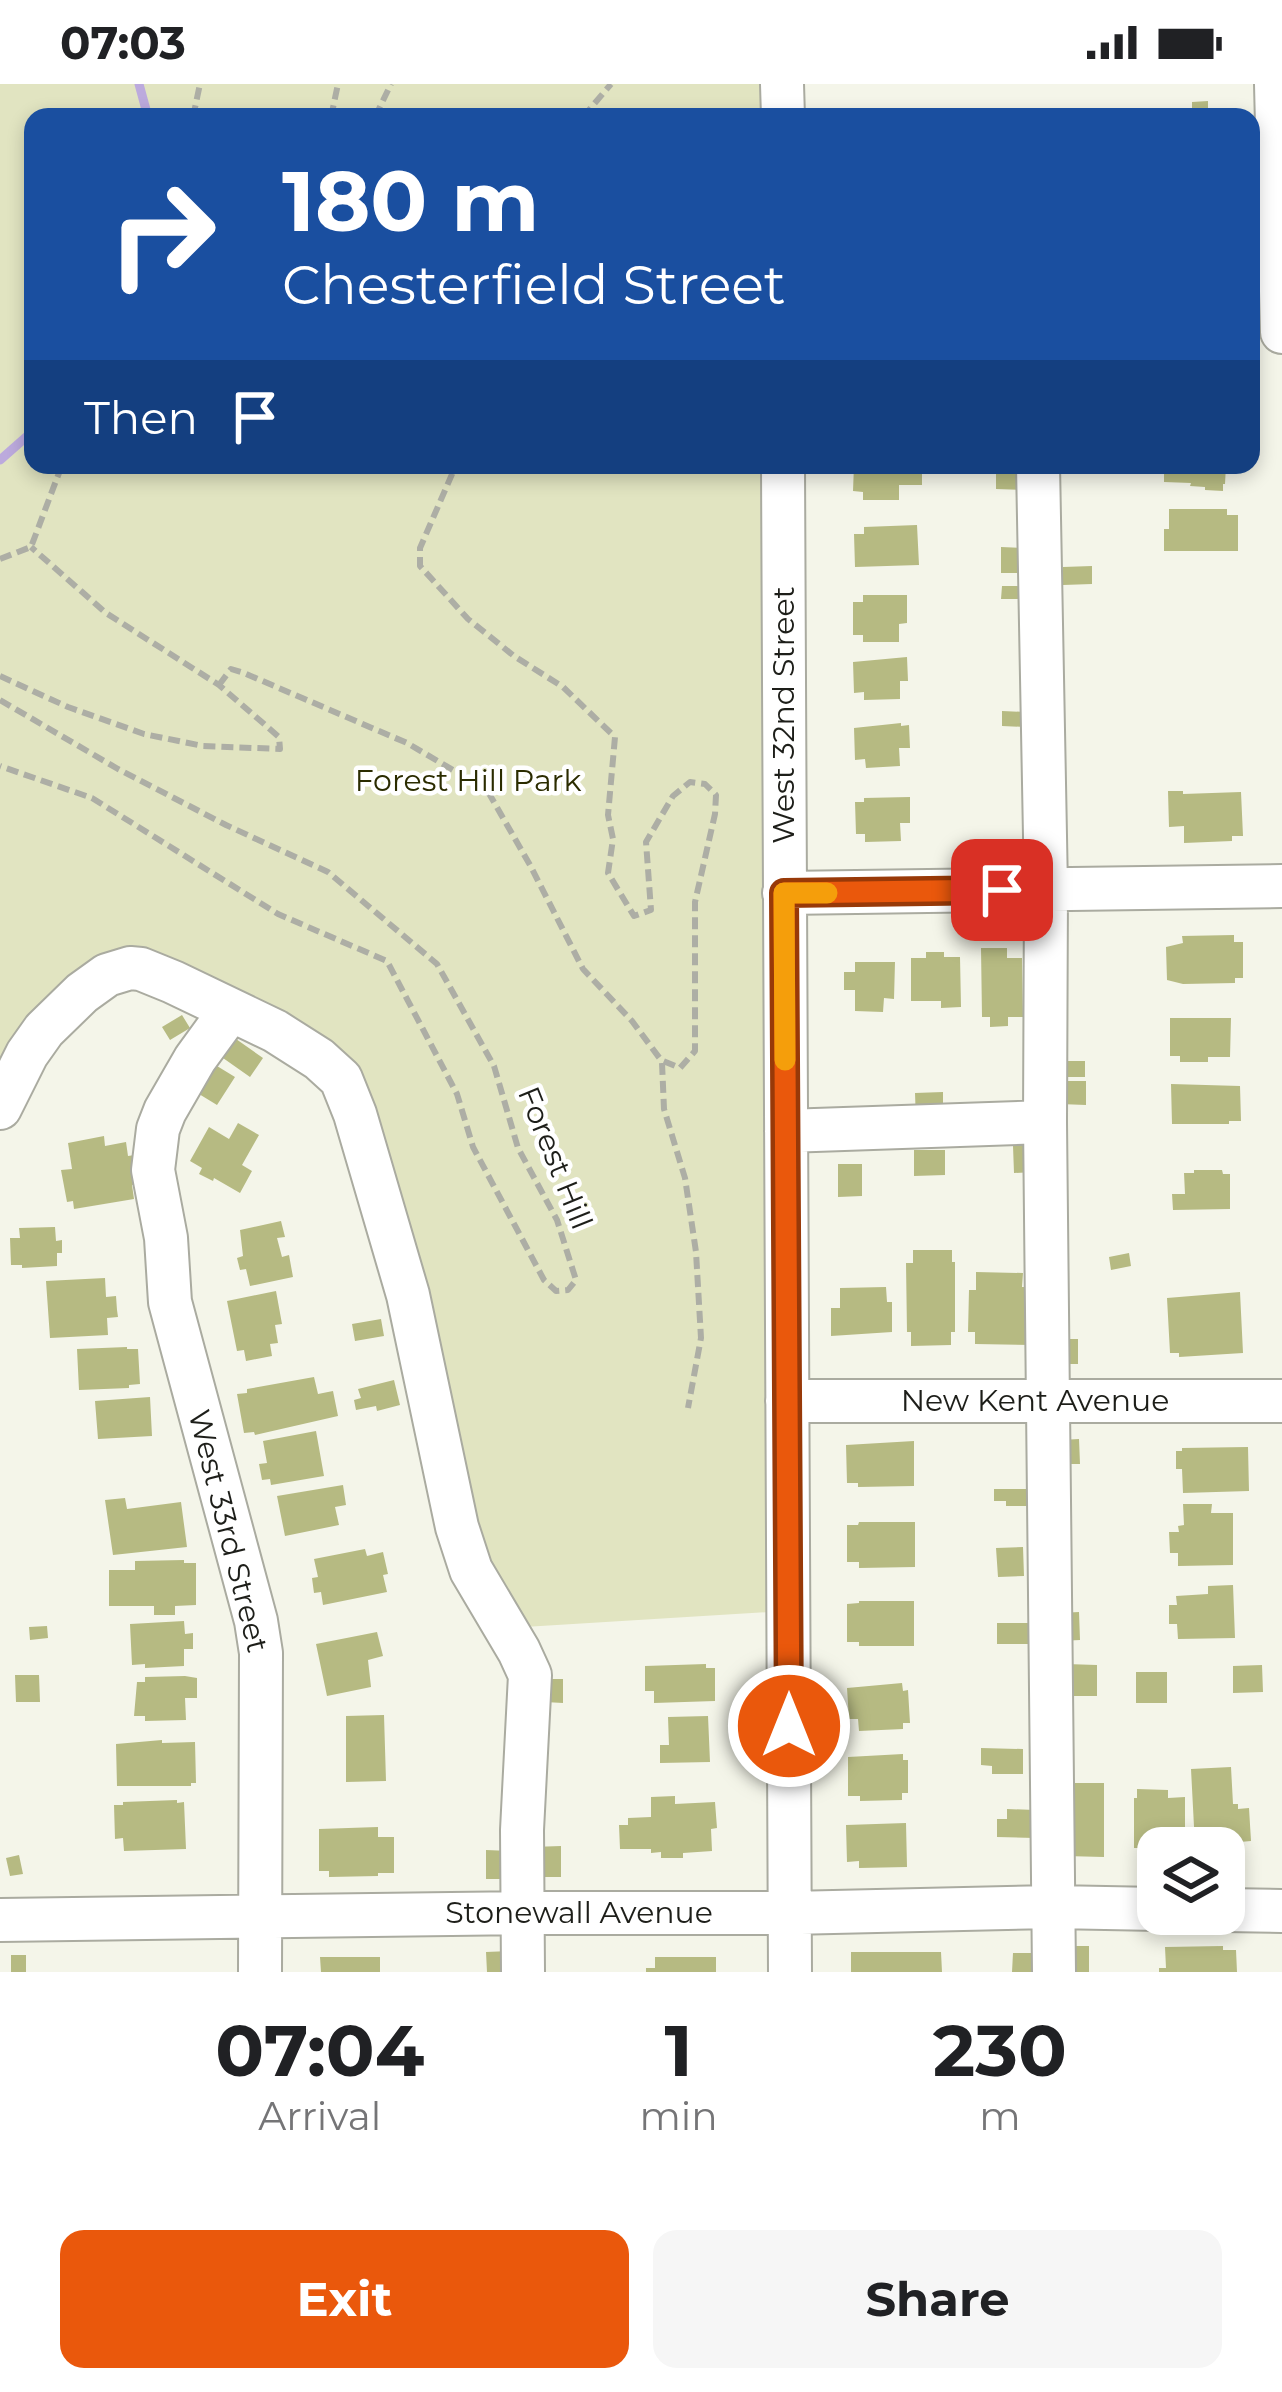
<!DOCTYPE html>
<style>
:root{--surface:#fff;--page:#f6f6f6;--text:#202124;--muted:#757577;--accent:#ea580c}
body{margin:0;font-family:Montserrat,sans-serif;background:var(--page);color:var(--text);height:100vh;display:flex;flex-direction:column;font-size:45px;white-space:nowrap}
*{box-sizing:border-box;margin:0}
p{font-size:39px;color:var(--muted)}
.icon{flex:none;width:66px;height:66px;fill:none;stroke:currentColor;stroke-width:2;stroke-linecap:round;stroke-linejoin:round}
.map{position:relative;height:1888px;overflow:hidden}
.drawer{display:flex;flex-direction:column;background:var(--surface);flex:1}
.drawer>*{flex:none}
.top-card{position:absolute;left:24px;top:24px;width:1236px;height:366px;border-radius:24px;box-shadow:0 6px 18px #0003;background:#1a4fa0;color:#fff;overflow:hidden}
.controls{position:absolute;left:1137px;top:1743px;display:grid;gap:24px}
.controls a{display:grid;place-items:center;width:108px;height:108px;border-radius:24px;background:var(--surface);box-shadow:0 6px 18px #0003;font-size:60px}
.pin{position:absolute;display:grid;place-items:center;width:102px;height:102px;color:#fff;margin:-51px;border-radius:24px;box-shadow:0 6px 18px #0006}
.me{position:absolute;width:132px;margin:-66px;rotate:0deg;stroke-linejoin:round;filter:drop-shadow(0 0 9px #0008)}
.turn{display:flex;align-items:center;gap:42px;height:252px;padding:0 60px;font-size:54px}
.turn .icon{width:156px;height:156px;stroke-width:2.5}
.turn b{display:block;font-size:84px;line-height:102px}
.then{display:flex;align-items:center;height:114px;padding:0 60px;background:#0003;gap:24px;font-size:45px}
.eta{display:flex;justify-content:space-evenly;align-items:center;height:204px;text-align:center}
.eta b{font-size:72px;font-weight:700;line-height:84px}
.action{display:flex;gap:24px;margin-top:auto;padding:24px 60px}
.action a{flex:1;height:138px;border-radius:24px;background:var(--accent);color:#fff;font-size:48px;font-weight:700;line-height:138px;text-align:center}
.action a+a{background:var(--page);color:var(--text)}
.status{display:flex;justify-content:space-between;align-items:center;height:84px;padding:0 60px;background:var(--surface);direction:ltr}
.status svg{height:33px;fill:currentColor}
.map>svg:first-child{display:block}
.green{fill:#e1e4c1}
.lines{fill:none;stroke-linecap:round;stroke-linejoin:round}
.stream{stroke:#bcaadd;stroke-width:9}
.building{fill:#b6ba82}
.minor-casing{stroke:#aaaba0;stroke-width:46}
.path{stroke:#adaea5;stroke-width:6;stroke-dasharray:12 6;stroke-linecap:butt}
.minor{stroke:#fff;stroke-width:42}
.route-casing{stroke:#983908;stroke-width:30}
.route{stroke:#ea580c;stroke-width:21}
.slow{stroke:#f59e0b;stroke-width:21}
.labels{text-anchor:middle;stroke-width:9;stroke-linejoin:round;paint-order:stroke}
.street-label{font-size:30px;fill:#1d1e19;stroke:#fff}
.park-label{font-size:30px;fill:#2b2c00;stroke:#fff}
</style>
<div class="status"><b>07:03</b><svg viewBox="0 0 49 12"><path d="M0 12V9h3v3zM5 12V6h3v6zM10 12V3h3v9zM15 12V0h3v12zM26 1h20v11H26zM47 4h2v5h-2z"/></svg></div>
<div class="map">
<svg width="1282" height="1888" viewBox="0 0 1282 1888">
<rect width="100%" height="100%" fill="#f4f5e9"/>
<path class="green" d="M 0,0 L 782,0 L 783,33 L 33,33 L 33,381 L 783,381 L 785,1527 L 506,1544 L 341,999 L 127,888 L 0,1021 Z"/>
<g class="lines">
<path class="stream" d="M 139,0 L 148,33
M 0,376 L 33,347"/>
</g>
<path class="building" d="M 1208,17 L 1208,25 L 1242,25 L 1242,33 L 1174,33 L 1174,25 L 1192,25 L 1192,18 Z
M 1017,26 L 1057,26 L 1057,33 L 1017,33 Z
M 854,381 L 922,381 L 922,401 L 899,401 L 899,416 L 863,416 L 863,408 L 853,407 Z
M 996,381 L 1024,381 L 1024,406 L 996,405 Z
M 1063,381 L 1092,381 L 1092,390 L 1063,388 Z
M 1164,381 L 1226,381 L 1225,400 L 1223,400 L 1223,407 L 1205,406 L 1205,403 L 1190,402 L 1191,399 L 1164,398 Z
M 1169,425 L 1227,425 L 1227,431 L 1238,431 L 1238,467 L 1164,467 L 1164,445 L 1169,445 Z
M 917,441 L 919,481 L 855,483 L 854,450 L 864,450 L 864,443 Z
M 1001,463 L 1025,464 L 1025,489 L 1001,489 Z
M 1092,482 L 1092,500 L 1063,501 L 1063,483 Z
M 1002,502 L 1025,502 L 1025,515 L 1001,515 Z
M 863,511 L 907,511 L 907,539 L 899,540 L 899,558 L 863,558 L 863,551 L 853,551 L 853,518 L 863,518 Z
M 907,573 L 908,597 L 900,597 L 900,615 L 864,616 L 864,608 L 854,609 L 853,578 Z
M 1002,627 L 1026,628 L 1025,643 L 1002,642 Z
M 901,639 L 901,642 L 909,641 L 910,664 L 899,664 L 900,682 L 866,684 L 865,675 L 855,676 L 854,644 Z
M 1168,707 L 1183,707 L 1183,710 L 1241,708 L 1243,752 L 1232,752 L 1232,757 L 1184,759 L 1184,742 L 1169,743 Z
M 910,713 L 910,739 L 900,739 L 901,757 L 865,758 L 865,750 L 856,750 L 855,718 L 864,718 L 864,714 Z
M 1234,851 L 1234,858 L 1243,858 L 1243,894 L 1235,894 L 1235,899 L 1183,900 L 1167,896 L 1166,863 L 1183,859 L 1182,852 Z
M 981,864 L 1007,864 L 1007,874 L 1022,874 L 1023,933 L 1008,933 L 1008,942 L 990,943 L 990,933 L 982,933 Z
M 926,868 L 944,868 L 944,873 L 960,873 L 961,923 L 941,924 L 941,917 L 911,917 L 911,874 L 926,874 Z
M 855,878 L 895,878 L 894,915 L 884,914 L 883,928 L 855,927 L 855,906 L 844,906 L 844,888 L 855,888 Z
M 182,931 L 190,944 L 170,956 L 162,943 Z
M 1170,934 L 1231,934 L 1230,973 L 1208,973 L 1208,978 L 1180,978 L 1180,972 L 1170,972 Z
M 236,955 L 263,974 L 250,993 L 223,974 Z
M 1059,977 L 1085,977 L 1085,993 L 1059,993 Z
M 217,982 L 235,993 L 217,1021 L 199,1010 Z
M 1060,997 L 1086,997 L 1086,1021 L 1060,1020 Z
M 1171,1000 L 1240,1002 L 1241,1037 L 1229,1037 L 1229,1040 L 1172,1040 Z
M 943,1008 L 943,1038 L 916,1038 L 915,1009 Z
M 238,1039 L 259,1051 L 242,1081 L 252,1087 L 240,1109 L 214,1094 L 213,1097 L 199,1090 L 202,1084 L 190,1077 L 209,1043 L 229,1055 Z
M 104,1052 L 105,1062 L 126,1058 L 128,1072 L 135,1071 L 139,1100 L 132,1101 L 134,1115 L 74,1125 L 73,1117 L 67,1118 L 61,1086 L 72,1085 L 68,1059 Z
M 1013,1062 L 1033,1062 L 1034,1088 L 1014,1089 Z
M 914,1066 L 945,1066 L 945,1091 L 914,1092 Z
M 838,1080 L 862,1080 L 862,1112 L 838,1113 Z
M 1194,1086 L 1222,1086 L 1223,1090 L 1230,1090 L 1230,1125 L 1173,1126 L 1172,1110 L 1185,1110 L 1184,1089 L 1194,1089 Z
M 281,1137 L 285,1153 L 277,1154 L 282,1173 L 289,1171 L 293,1193 L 250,1202 L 246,1185 L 240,1186 L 237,1174 L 243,1172 L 240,1146 Z
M 55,1143 L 56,1157 L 62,1156 L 62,1169 L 57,1169 L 57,1182 L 22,1184 L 22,1181 L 11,1181 L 10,1154 L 20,1154 L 19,1144 Z
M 913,1166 L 952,1166 L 952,1178 L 955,1178 L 955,1248 L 951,1248 L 951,1261 L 911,1262 L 911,1248 L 907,1248 L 906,1179 L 913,1179 Z
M 1129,1169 L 1131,1182 L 1111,1186 L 1109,1173 Z
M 976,1188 L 1023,1189 L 1022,1203 L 1033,1203 L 1032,1261 L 975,1260 L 975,1248 L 968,1248 L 969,1206 L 976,1206 Z
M 105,1194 L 106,1213 L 116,1212 L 117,1226 L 118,1233 L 107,1234 L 108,1251 L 50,1254 L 46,1197 Z
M 886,1203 L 887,1218 L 892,1218 L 892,1248 L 831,1252 L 831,1224 L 840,1224 L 840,1204 Z
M 276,1207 L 282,1240 L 275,1241 L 278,1259 L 270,1260 L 272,1272 L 246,1277 L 244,1266 L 237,1267 L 227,1217 Z
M 1240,1208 L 1243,1269 L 1179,1273 L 1179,1269 L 1170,1269 L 1167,1214 Z
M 381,1235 L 384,1252 L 355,1257 L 352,1240 Z
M 1058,1255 L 1078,1255 L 1078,1280 L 1058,1280 Z
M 127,1263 L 127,1265 L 138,1265 L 140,1300 L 129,1301 L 129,1304 L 79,1306 L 77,1265 Z
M 314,1293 L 318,1310 L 333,1307 L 338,1332 L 255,1351 L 254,1348 L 244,1349 L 237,1310 L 247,1309 L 247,1305 Z
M 394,1296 L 400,1321 L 377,1327 L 376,1322 L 356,1326 L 354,1316 L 361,1314 L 358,1305 Z
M 150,1313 L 152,1352 L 98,1355 L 95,1317 Z
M 316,1347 L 324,1392 L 271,1401 L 270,1395 L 262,1396 L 259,1380 L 267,1379 L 263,1357 Z
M 1079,1355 L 1080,1380 L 1062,1380 L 1061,1356 Z
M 914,1357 L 914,1402 L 858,1403 L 858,1399 L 847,1399 L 846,1361 Z
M 1248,1363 L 1249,1407 L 1183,1409 L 1182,1385 L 1176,1385 L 1176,1367 L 1182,1367 L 1182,1364 Z
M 343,1401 L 346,1421 L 335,1423 L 339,1441 L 285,1452 L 277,1412 Z
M 994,1405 L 1032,1405 L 1032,1422 L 1006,1422 L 1006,1417 L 994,1417 Z
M 125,1414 L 127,1425 L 181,1418 L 187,1463 L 113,1471 L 105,1416 Z
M 1183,1420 L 1212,1420 L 1211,1429 L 1233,1429 L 1233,1481 L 1178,1482 L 1178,1469 L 1170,1469 L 1169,1448 L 1179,1448 L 1178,1442 L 1184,1441 Z
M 859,1438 L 915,1438 L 915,1483 L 859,1484 L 859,1478 L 847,1478 L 847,1441 L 858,1441 Z
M 1023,1463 L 1024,1492 L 998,1493 L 996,1464 Z
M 365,1465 L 367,1472 L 383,1468 L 388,1490 L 383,1491 L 387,1508 L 323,1521 L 321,1508 L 314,1509 L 312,1494 L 318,1493 L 314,1475 Z
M 184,1476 L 184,1479 L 196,1479 L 196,1521 L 175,1522 L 175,1531 L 154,1531 L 154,1522 L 109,1522 L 109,1486 L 135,1486 L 135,1477 Z
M 1233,1501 L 1235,1554 L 1178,1555 L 1177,1540 L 1169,1540 L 1169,1521 L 1177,1521 L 1176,1512 L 1208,1510 L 1208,1502 Z
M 859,1517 L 914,1517 L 914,1562 L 859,1562 L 859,1558 L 847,1558 L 847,1520 L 859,1519 Z
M 1079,1528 L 1080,1556 L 1060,1557 L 1059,1529 Z
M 184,1537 L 185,1550 L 193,1549 L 193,1565 L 184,1565 L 184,1582 L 145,1584 L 145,1580 L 132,1581 L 130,1540 Z
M 997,1539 L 1029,1539 L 1029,1560 L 997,1560 Z
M 47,1542 L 48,1554 L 30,1556 L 29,1543 Z
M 377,1548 L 383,1572 L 368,1576 L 371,1603 L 327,1612 L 316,1560 Z
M 706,1580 L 706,1584 L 715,1584 L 715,1617 L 654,1619 L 654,1607 L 645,1607 L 645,1582 Z
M 1066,1580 L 1097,1581 L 1097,1612 L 1066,1612 Z
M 1262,1581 L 1263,1608 L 1233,1609 L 1233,1582 Z
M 1136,1588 L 1167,1588 L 1167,1619 L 1136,1619 Z
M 15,1591 L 39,1591 L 40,1618 L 16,1618 Z
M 185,1592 L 197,1594 L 197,1614 L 185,1614 L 186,1636 L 145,1637 L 145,1632 L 134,1632 L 137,1598 L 145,1598 L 145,1593 Z
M 546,1595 L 563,1595 L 563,1619 L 545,1618 Z
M 902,1599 L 903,1607 L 908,1606 L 910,1639 L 903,1639 L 903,1645 L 859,1647 L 858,1635 L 849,1635 L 847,1604 Z
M 384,1631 L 386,1697 L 346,1698 L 346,1632 Z
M 708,1632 L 710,1678 L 660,1679 L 660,1661 L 669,1661 L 668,1633 Z
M 162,1656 L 162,1659 L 195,1658 L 196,1699 L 191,1699 L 191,1702 L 117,1702 L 116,1660 Z
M 981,1664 L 1023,1665 L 1023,1690 L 992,1690 L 992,1682 L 981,1681 Z
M 903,1670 L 903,1676 L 908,1676 L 908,1709 L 902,1709 L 902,1716 L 860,1717 L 860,1712 L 848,1712 L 848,1673 Z
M 1231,1683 L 1233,1720 L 1238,1720 L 1238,1725 L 1249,1724 L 1251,1757 L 1195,1762 L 1191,1685 Z
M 1063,1699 L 1104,1699 L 1104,1773 L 1065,1772 Z
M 1137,1705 L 1168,1706 L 1168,1714 L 1185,1713 L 1185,1763 L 1158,1764 L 1158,1773 L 1138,1773 L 1138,1764 L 1134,1764 L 1134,1714 L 1137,1714 Z
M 675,1712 L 675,1720 L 715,1718 L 717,1744 L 711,1745 L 712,1767 L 683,1769 L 683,1774 L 661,1774 L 661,1768 L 651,1769 L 651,1765 L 620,1765 L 619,1741 L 628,1741 L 628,1734 L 651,1733 L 651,1713 Z
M 177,1716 L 177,1719 L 184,1718 L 186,1765 L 124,1767 L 123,1754 L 115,1755 L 114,1721 L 123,1721 L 123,1718 Z
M 1007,1725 L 1035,1726 L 1034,1754 L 997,1753 L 997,1735 L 1007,1735 Z
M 906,1739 L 907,1783 L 859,1784 L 859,1777 L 847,1778 L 846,1741 Z
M 378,1743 L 378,1753 L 394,1753 L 394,1789 L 378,1789 L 378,1792 L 329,1793 L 329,1787 L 319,1787 L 319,1745 Z
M 561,1762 L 561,1793 L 532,1793 L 532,1763 Z
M 486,1766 L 513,1767 L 513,1795 L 486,1795 Z
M 19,1771 L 23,1790 L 10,1792 L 6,1774 Z
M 1059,1862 L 1089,1862 L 1089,1888 L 1059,1888 Z
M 1223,1862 L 1223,1866 L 1236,1866 L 1237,1888 L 1159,1888 L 1159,1884 L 1166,1884 L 1165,1863 Z
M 513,1867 L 514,1888 L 487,1888 L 486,1868 Z
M 851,1868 L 941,1868 L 942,1888 L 851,1888 Z
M 1013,1869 L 1039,1869 L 1039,1888 L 1012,1888 Z
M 11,1871 L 26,1871 L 26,1888 L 11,1888 Z
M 320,1873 L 380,1873 L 380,1888 L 321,1888 Z
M 655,1873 L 716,1873 L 716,1888 L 646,1888 L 646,1884 L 655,1884 Z"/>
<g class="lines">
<g class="minor-casing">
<path id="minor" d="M 782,0 L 783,33
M 1276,0 L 1282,248
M 783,381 L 790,1888
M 1038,381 L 1046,805 L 1045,1038 L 1054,1888
M 784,809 L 1282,802
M 230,927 L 195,975 L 165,1027 L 158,1045 L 153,1086 L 166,1154 L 170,1218 L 256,1537 L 261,1569 L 260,1888
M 0,1024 L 27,970 L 44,946 L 82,909 L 107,891 L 130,884 L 141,885 L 173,898 L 275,947 L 319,975 L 341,995 L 355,1030 L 408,1211 L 457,1443 L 471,1486 L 519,1567 L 530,1591 L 522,1746 L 523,1888
M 786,1047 L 1045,1038
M 787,1317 L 1282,1317
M 1224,1826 L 1282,1827
M 0,1836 L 522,1829 L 790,1829 L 1053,1823 L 1158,1825"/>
</g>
<path class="path" d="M 193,33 L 200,0
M 331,33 L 338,0
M 375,33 L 391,0
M 583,33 L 611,0
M 0,475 L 31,463 L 62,381
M 0,592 L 68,623 L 144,650 L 203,662 L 280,665 L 279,653 L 219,601 L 106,529 L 31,463
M 219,601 L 231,585 L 244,589 L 407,659 L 487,706 L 530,781 L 583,885 L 632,937 L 661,976 L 680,984 L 695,967 L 695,818 L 715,730 L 716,711 L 705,700 L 690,698 L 673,712 L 646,758 L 651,826 L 634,832 L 608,789 L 613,755 L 608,731 L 615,653 L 563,603 L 514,572 L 468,535 L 420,482 L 420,464 L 456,381
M 0,616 L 118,685 L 226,741 L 328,788 L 437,880 L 494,982 L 518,1064 L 557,1136 L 576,1196 L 568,1206 L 556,1207 L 544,1196 L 473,1063 L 457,1010 L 387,877 L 278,830 L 92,714 L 0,682
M 662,979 L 664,1025 L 685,1094 L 696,1168 L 701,1254 L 688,1324"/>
<use href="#minor" class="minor"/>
</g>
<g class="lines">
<g class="route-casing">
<path id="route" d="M 789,1642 L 784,809 L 1002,806"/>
</g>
<use href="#route" class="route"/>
<path class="slow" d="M 785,976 L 784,809 L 827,809"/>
</g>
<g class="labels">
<g class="street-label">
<text transform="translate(784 631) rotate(-90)" y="10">West 32nd Street</text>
<text transform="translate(555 1074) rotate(68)" y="10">Forest Hill</text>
<text x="1035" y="1327">New Kent Avenue</text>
<text transform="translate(228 1447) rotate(76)" y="10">West 33rd Street</text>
<text x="579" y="1839">Stonewall Avenue</text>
</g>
<g class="park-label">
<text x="468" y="707">Forest Hill Park</text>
</g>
</g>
</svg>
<div class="controls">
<a><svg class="icon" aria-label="layers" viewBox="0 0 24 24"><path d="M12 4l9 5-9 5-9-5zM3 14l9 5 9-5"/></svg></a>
</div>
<div class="pin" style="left:1002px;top:806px;background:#d93025"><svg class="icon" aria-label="arrive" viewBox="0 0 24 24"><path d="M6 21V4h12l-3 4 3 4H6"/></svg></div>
<svg class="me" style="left:789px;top:1642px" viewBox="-20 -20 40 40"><circle r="17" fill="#ea580c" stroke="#fff" stroke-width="3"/><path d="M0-11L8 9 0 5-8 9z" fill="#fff"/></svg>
<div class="top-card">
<div class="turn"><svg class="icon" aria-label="right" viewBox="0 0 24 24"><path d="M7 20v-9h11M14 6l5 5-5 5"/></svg><div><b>180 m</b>Chesterfield Street</div></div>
<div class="then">Then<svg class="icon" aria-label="arrive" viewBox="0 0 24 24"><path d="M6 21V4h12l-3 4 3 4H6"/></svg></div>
</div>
</div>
<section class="drawer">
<div class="eta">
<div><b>07:04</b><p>Arrival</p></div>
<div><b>1</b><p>min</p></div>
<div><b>230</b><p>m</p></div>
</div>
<div class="action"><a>Exit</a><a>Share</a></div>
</section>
